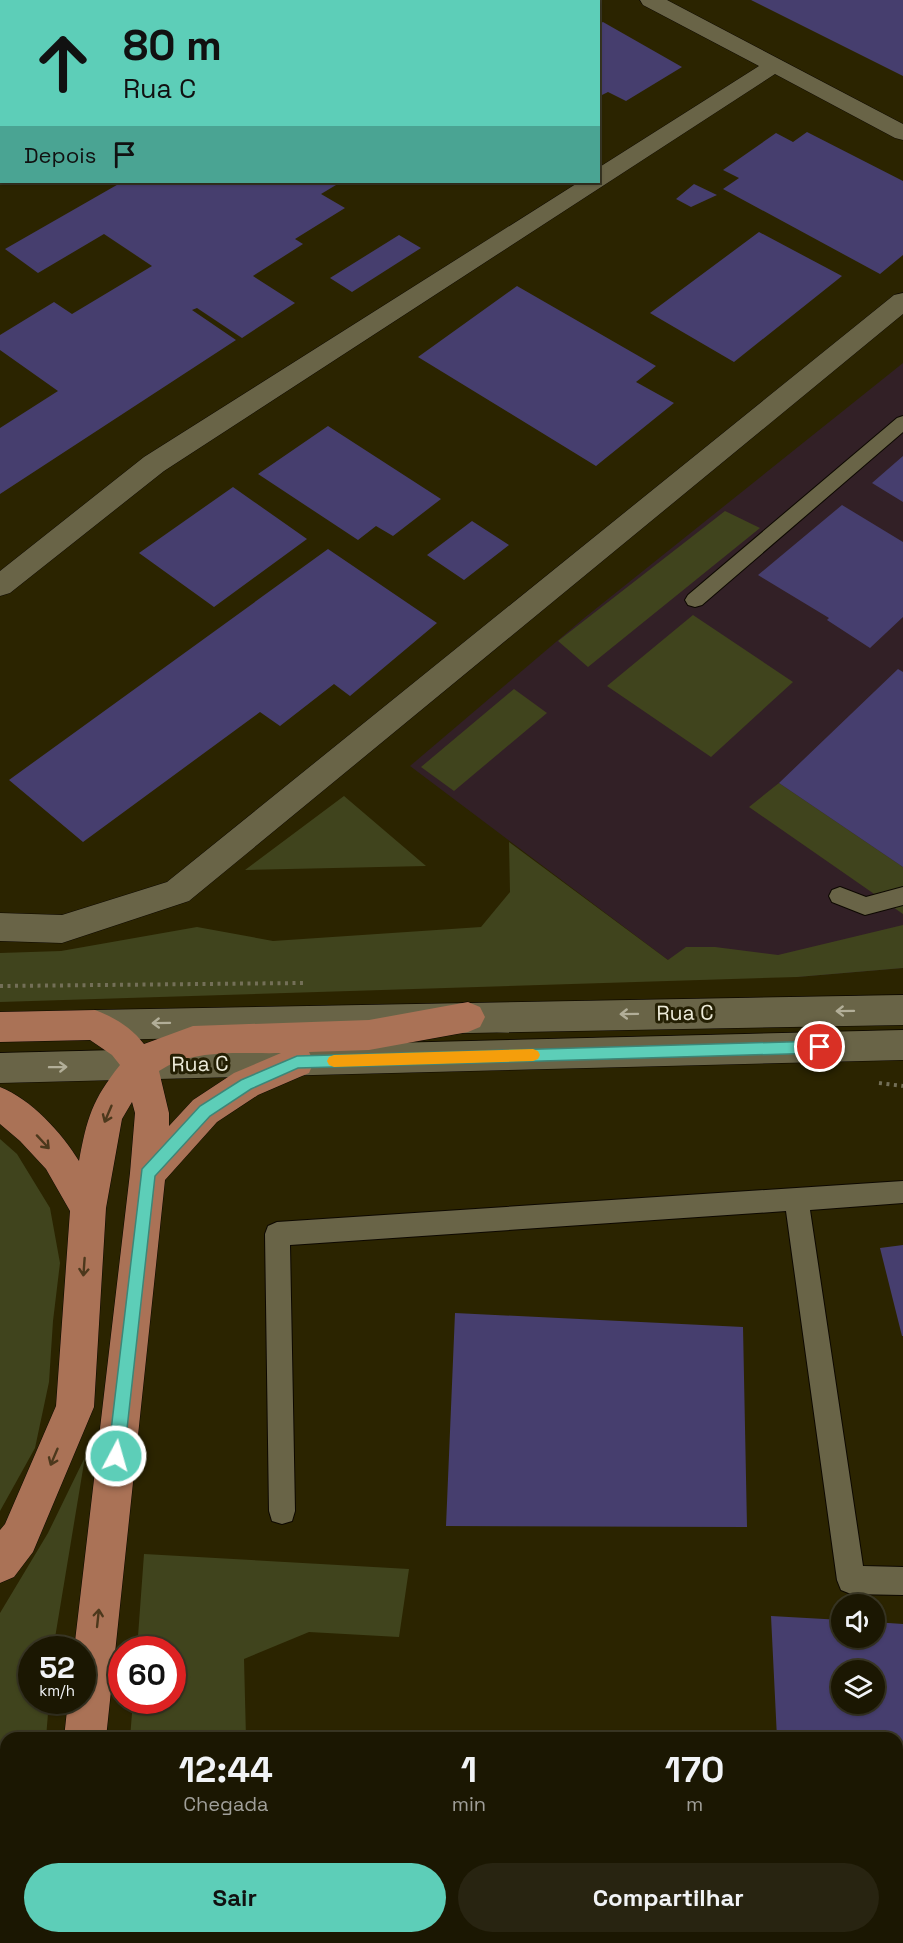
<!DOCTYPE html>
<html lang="pt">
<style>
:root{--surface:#1b1702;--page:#282411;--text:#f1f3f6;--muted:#a09f99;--line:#393624;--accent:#5dceb8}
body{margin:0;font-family:"Space Grotesk",sans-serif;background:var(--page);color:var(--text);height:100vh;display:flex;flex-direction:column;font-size:22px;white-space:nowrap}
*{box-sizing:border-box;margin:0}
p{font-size:20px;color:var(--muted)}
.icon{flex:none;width:33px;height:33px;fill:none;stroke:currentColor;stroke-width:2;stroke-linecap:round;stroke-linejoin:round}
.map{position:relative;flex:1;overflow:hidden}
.drawer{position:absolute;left:0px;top:1732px;width:903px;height:212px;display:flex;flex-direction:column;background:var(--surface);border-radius:18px 18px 0 0;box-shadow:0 2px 4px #0004,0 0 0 2px var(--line)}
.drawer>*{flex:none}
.hud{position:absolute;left:0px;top:0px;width:600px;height:183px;box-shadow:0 2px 4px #0004,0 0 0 2px var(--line);background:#5dceb8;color:#111;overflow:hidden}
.buttons{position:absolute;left:831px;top:1594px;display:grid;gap:12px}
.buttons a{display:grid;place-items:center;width:54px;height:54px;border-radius:50%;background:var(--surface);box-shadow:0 2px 4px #0004,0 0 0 2px var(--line);font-size:30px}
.speed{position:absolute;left:18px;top:1636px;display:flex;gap:12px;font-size:30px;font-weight:700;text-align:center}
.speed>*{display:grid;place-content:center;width:78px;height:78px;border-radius:50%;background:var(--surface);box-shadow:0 2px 4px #0004,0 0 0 2px var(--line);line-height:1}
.speed small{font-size:15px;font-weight:400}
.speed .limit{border:9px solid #d22;background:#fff;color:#111}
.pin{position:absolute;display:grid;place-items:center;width:51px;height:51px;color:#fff;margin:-26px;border:3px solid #fff;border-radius:50%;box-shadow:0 2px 6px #0007}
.me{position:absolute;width:66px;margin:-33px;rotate:6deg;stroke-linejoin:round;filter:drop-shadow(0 0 4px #0008)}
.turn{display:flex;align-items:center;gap:21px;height:126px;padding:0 24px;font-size:27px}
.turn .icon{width:78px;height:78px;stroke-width:2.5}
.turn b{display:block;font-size:42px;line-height:51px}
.then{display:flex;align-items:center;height:57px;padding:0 24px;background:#0003;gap:12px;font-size:22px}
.eta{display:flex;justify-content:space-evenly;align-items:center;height:102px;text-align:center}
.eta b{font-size:36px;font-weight:600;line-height:42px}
.cta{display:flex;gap:12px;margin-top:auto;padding:12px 24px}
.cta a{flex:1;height:69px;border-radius:36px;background:var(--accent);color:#111;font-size:24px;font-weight:600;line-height:69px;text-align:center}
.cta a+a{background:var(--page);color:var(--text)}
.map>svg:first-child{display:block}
.built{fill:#2b2400;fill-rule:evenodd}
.education{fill:#322026}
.green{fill:#40441d}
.building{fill:#463e6e;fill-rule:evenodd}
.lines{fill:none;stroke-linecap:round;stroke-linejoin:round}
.lane-casing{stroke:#0d0800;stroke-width:2}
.street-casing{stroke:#0d0800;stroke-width:1}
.secondary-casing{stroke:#0d0800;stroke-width:1}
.primary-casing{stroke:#0d0800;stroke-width:1}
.path-far1{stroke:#736f57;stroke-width:3;stroke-dasharray:2 3;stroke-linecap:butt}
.path{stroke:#736f57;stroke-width:4;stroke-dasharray:3 4.5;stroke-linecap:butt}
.lane{fill:#696447;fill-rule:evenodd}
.street{fill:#696447;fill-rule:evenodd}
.secondary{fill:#696447;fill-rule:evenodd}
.primary{fill:#aa7256;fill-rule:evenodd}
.oneway{stroke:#b2ae98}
.oneway2{stroke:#4c381c}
.route{fill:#5dceb8;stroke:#3c8678;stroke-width:1.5}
.slow{fill:#f59e0b}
.labels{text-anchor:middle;stroke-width:6;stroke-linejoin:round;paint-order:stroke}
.street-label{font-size:21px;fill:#edebda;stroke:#241f03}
</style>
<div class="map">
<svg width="903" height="1943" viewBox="0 0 903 1943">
<rect width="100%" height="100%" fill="#241f03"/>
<path class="built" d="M 202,0 L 903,0 L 903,1943 L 0,1943 L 0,145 L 1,144 L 2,182 L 598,182 L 598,2 L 200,1 ZM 842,1605 L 874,1605 L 874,1638 L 842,1638 ZM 32,1650 L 82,1650 L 82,1701 L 32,1701 ZM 122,1650 L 172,1650 L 172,1701 L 122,1701 ZM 842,1671 L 874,1671 L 874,1704 L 842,1704 ZM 6,1738 L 897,1738 L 897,1938 L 6,1938 Z"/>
<path class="education" d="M 903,363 L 903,968 L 797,977 L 668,960 L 410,766 L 583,619 Z"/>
<path class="green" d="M 725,511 L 760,528 L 588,667 L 558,641 Z
M 693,615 L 793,682 L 711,757 L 607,686 Z
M 514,689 L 547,713 L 454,791 L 421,767 Z
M 779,783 L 903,867 L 903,914 L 749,807 Z
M 344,796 L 426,866 L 245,870 Z
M 509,842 L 668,960 L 686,947 L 715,947 L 778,955 L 903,925 L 903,968 L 797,977 L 0,1002 L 0,953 L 61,951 L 197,927 L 273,941 L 481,927 L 510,892 Z
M 0,1139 L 17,1154 L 50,1208 L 60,1263 L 53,1321 L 49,1382 L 35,1448 L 0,1511 Z
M 85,1457 L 53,1650 L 32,1650 L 32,1701 L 49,1701 L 46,1738 L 6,1738 L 6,1938 L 24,1938 L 23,1943 L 0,1943 L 0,1613 L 48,1533 Z
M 144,1554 L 409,1569 L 399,1637 L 309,1632 L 244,1659 L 246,1738 L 130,1738 L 133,1701 L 172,1701 L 172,1650 L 137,1650 Z
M 117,1938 L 319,1938 L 323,1943 L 117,1943 Z"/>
<path class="building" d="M 751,0 L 903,0 L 903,76 Z
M 603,22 L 682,67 L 626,101 L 608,92 L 598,97 L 598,24 Z
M 807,132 L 903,181 L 903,255 L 880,274 L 723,189 L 739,178 L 723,170 L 776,133 L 793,142 Z
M 122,182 L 341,182 L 321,194 L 345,208 L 295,239 L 303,244 L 253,276 L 295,303 L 242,338 L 197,308 L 192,310 L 236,340 L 0,494 L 0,428 L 58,391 L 0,350 L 0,335 L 54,302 L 72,314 L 152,266 L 104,234 L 38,273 L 5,249 Z
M 694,184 L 717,195 L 691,207 L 676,199 Z
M 759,232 L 842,276 L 734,362 L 650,313 Z
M 399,235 L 421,248 L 352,292 L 330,278 Z
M 517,286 L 656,366 L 636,382 L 674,403 L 596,466 L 418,357 Z
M 328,426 L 441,499 L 393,536 L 376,526 L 358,540 L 258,474 Z
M 903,456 L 903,502 L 872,483 Z
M 233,487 L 307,539 L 214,607 L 139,553 Z
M 842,505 L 903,542 L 903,617 L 870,648 L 827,620 L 829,618 L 758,575 Z
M 472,521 L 509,545 L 464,580 L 427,555 Z
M 328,549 L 437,623 L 350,696 L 334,684 L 280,726 L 260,712 L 83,842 L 9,780 Z
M 898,669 L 903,672 L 903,867 L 779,783 Z
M 903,1245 L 903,1336 L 902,1336 L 880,1248 Z
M 455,1313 L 743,1327 L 747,1527 L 446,1526 Z
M 771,1616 L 842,1620 L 842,1638 L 874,1638 L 874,1622 L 903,1624 L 903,1932 L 897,1932 L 897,1738 L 777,1738 ZM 842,1671 L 874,1671 L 874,1704 L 842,1704 Z"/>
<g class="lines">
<g class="lane-casing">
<path id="lane" d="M 903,416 L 903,432 L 702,605 L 695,607 L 688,605 L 685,600 L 688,595 L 897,418 Z
M 840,887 L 866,897 L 903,887 L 903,905 L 865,915 L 832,902 L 829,896 L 832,890 Z
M 903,1181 L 903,1203 L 810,1210 L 863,1566 L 903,1567 L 903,1595 L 851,1594 L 841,1590 L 837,1580 L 786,1211 L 290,1245 L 295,1511 L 292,1521 L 282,1524 L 272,1521 L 269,1511 L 265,1234 L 268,1226 L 277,1222 Z"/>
</g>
<g class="street-casing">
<path id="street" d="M 640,0 L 667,0 L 903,124 L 903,140 L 895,138 L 775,74 L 164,471 L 10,593 L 0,596 L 0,571 L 144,457 L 579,182 L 598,182 L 598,168 L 759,66 L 643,5 Z
M 903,293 L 903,314 L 189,901 L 62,943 L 0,941 L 0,913 L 62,915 L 167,882 L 894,295 Z"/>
</g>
<g class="secondary-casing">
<path id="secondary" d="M 903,995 L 903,1025 L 95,1040 L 83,1035 L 78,1025 L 83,1015 L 95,1010 Z
M 903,1030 L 903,1060 L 0,1083 L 0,1053 Z"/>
</g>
<g class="primary-casing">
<path id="primary" d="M 104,0 L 127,0 L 103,2 Z
M 130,0 L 152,0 L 129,2 Z
M 2,60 L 2,74 L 0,75 L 0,61 Z
M 2,84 L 2,98 L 0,99 L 0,85 Z
M 468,1002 L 480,1007 L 485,1017 L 480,1027 L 468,1032 L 369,1050 L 309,1052 L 314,1062 L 309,1073 L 258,1095 L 217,1122 L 165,1180 L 106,1738 L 64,1738 L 68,1701 L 82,1701 L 82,1650 L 74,1650 L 130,1173 L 135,1113 L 132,1102 L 122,1119 L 106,1208 L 94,1407 L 33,1552 L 14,1577 L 0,1583 L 0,1530 L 5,1524 L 56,1406 L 70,1211 L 46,1169 L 20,1141 L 0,1124 L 0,1087 C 31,1099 62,1133 79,1161 C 87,1118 92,1100 120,1065 L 112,1055 L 90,1040 L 0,1042 L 0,1012 L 95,1010 C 114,1017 132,1028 144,1044 L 193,1026 L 369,1020 ZM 281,1053 L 234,1073 L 193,1100 L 169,1126 L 169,1113 L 159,1071 C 194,1048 240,1054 281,1053 Z
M 40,1938 L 84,1938 L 84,1943 L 40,1943 Z"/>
</g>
<path class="path-far1" d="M 21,2 L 24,0"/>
<path class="path" d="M 0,986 L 303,983
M 879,1083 L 903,1086"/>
<use href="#lane" class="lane"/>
<use href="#street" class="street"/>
<use href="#secondary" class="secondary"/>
<use href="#primary" class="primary"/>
</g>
<defs><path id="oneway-shaft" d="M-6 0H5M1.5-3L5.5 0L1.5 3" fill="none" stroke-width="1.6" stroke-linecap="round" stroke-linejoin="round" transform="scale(1.5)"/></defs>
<g class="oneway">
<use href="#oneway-shaft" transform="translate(845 1011) rotate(179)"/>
<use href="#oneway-shaft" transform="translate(629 1014) rotate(179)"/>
<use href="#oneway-shaft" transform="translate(161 1023) rotate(179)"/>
<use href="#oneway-shaft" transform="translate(58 1067) rotate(-1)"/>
</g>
<g class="oneway2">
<use href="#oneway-shaft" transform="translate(108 1114) rotate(113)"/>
<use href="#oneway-shaft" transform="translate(43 1142) rotate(47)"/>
<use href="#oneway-shaft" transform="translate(84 1267) rotate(94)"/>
<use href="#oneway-shaft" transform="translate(54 1457) rotate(113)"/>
<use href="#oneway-shaft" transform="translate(98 1618) rotate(-84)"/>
</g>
<path class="route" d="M 820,1041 L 825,1042 L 827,1047 L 825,1051 L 820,1053 L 298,1068 L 251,1089 L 210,1116 L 155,1176 L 124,1456 L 122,1462 L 116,1464 L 110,1462 L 108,1456 L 142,1169 L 200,1106 L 241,1080 L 297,1056 Z"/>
<path class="slow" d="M 533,1049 L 538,1051 L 540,1055 L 538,1059 L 533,1061 L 334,1067 L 329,1065 L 327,1061 L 329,1057 L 334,1055 Z"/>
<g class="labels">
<g class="street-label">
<text transform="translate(685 1013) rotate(-1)" y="7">Rua C</text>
<text transform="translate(200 1064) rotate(-1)" y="7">Rua C</text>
</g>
</g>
</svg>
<div class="buttons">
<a><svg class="icon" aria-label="sound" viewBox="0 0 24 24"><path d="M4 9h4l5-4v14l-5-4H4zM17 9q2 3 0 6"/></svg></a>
<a><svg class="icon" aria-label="layers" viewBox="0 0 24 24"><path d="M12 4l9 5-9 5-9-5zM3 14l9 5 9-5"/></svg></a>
</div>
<div class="speed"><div>52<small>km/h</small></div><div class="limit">60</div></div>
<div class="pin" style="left:820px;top:1047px;background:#d93025"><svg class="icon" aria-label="arrive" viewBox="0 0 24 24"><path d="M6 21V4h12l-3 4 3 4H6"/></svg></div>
<svg class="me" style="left:116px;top:1456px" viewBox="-20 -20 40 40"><circle r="17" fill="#5dceb8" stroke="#fff" stroke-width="3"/><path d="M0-11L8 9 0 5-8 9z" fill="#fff"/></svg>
<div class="hud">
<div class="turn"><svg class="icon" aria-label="ahead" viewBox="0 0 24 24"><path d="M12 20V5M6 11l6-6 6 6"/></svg><div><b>80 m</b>Rua C</div></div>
<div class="then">Depois<svg class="icon" aria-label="arrive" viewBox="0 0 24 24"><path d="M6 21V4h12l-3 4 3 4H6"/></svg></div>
</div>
<section class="drawer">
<div class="eta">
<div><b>12:44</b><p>Chegada</p></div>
<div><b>1</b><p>min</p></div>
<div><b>170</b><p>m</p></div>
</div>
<div class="cta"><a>Sair</a><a>Compartilhar</a></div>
</section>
</div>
